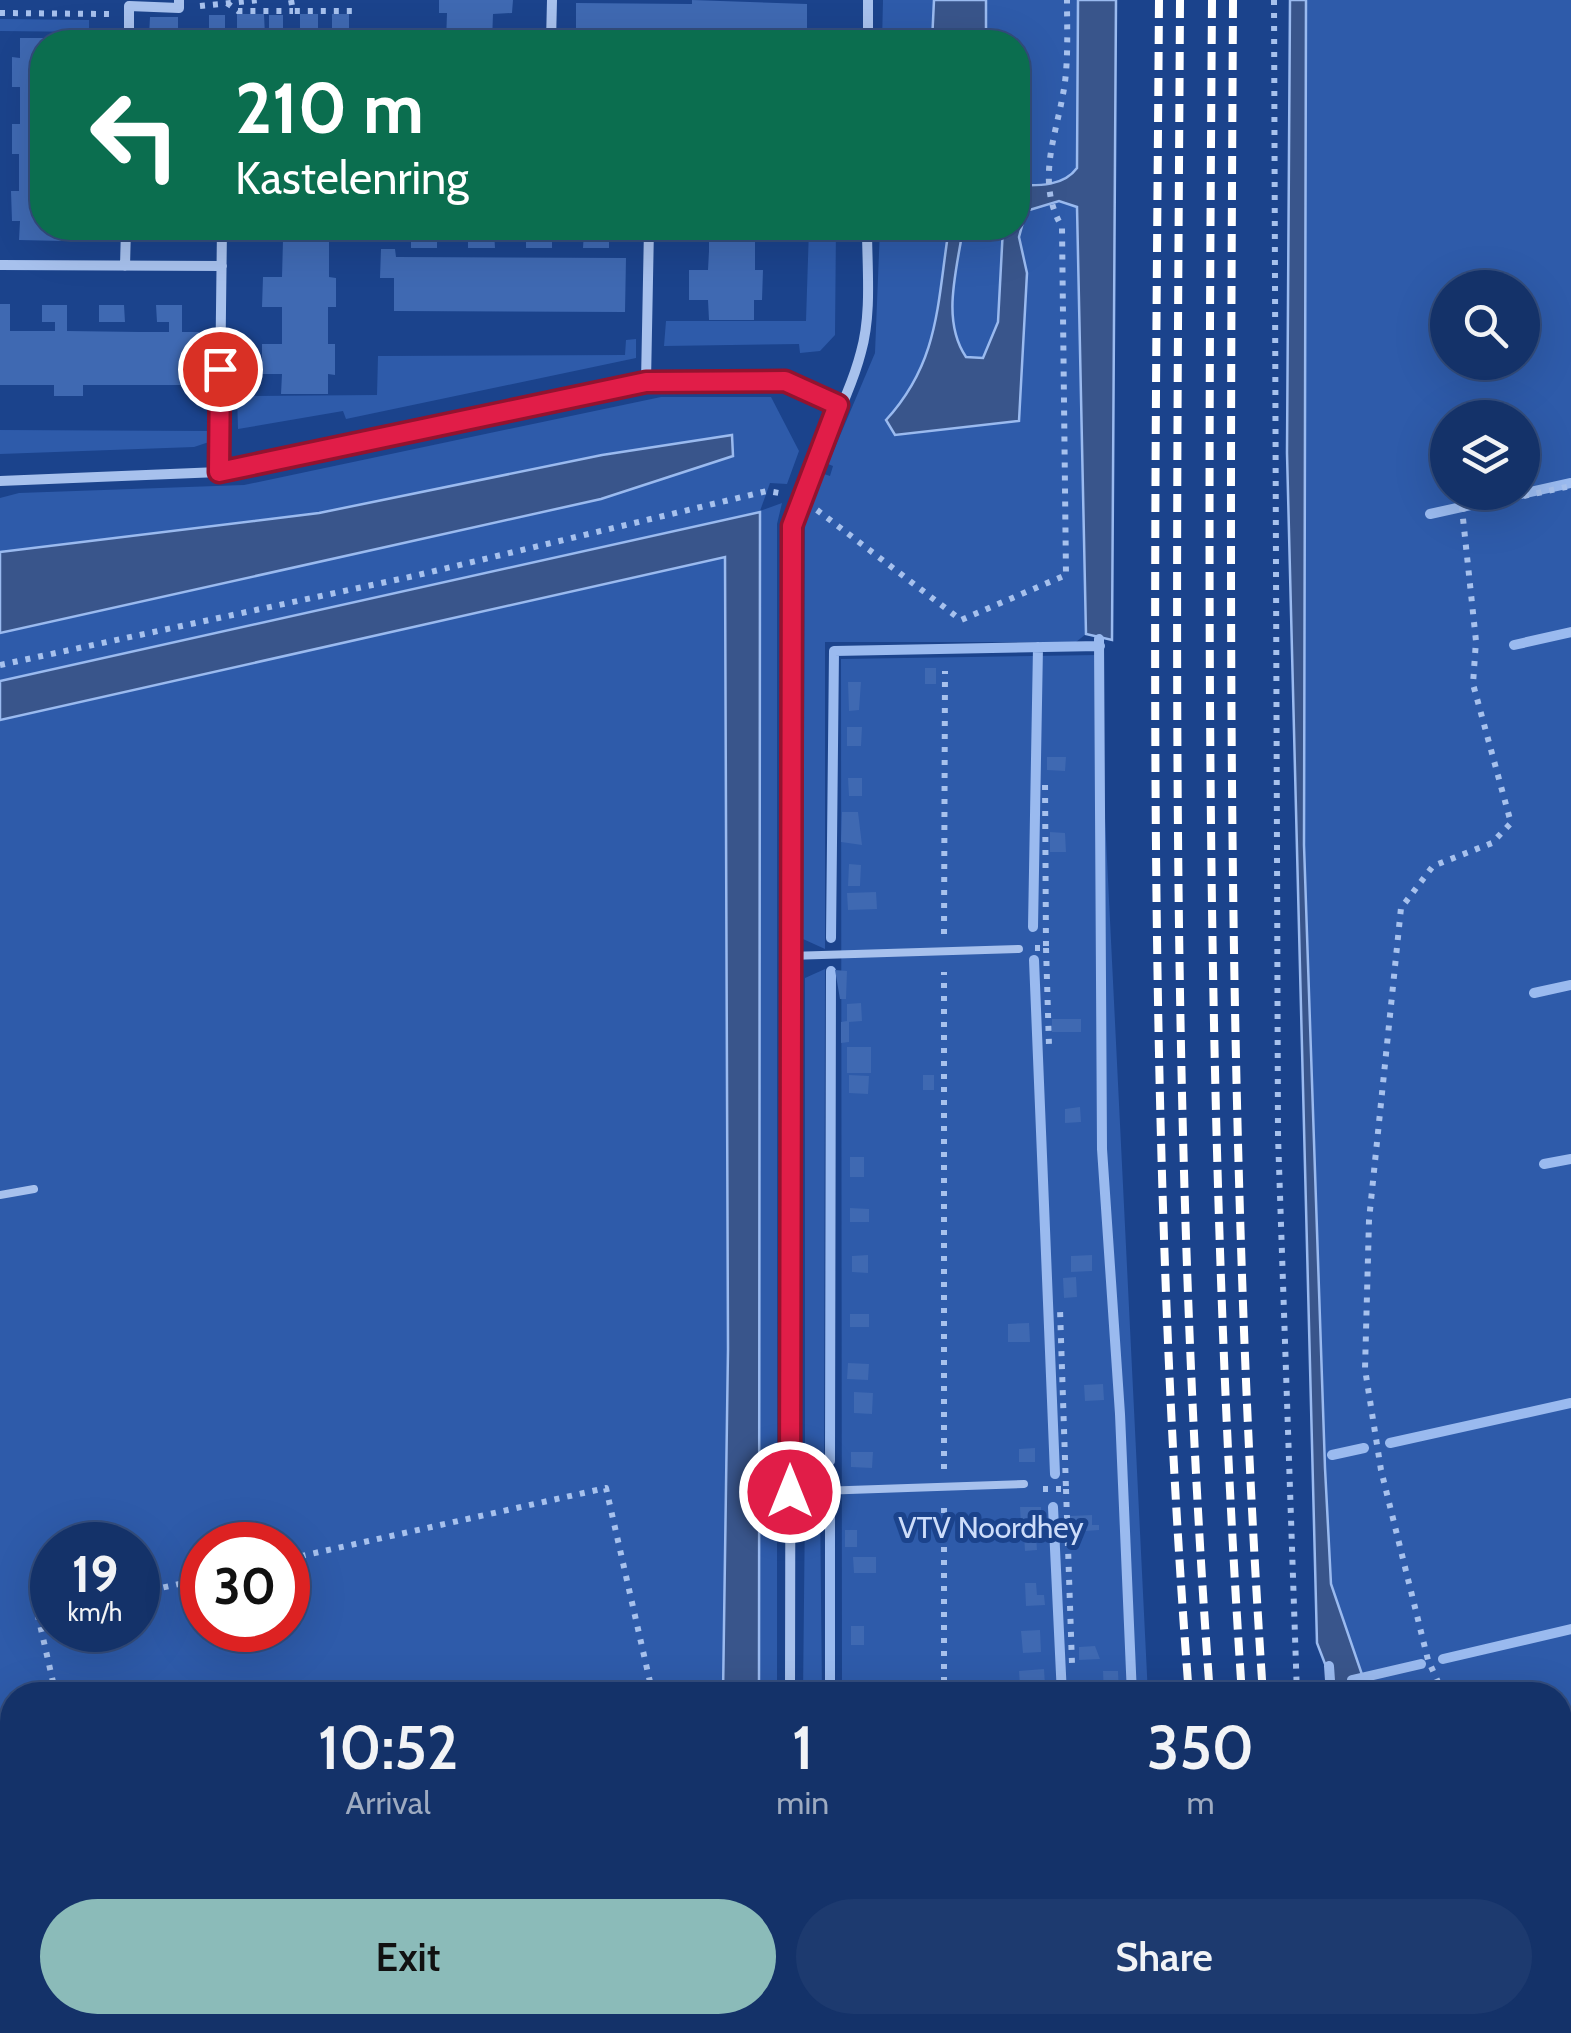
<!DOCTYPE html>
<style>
:root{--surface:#143269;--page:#1d3a6f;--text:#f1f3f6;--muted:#9daac0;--line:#334d7d;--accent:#8bbbb9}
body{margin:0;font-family:Cabin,sans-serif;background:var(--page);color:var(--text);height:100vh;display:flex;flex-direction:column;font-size:38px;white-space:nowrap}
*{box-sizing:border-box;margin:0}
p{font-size:32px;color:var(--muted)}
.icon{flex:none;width:55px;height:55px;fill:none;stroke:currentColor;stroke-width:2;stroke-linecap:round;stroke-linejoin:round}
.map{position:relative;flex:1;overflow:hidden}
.panel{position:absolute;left:0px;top:1682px;width:1572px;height:352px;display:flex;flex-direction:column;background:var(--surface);border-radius:40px 40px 0 0;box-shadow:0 10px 40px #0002,0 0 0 2px var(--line)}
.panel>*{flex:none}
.banner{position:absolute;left:30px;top:30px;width:1000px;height:210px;border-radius:40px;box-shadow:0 10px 40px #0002,0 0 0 2px var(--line);background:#0b6e4f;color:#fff;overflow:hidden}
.fabs{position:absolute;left:1430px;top:270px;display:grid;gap:20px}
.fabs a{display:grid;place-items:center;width:110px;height:110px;border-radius:50%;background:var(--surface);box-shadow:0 10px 40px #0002,0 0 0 2px var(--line);font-size:50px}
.speed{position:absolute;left:30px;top:1522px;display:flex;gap:20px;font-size:50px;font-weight:700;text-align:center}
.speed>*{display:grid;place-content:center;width:130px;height:130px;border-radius:50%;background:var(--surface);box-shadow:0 10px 40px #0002,0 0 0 2px var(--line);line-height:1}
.speed small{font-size:25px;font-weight:400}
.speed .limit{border:15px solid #d22;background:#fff;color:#111}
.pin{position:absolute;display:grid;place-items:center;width:85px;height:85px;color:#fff;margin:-42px;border:5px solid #fff;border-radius:50%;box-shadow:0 2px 10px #0007}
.me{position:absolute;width:110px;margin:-55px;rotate:0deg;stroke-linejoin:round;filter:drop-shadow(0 0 8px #0008)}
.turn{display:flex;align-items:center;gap:35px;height:210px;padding:0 40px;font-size:45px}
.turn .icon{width:130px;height:130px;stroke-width:2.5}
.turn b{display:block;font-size:70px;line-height:85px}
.eta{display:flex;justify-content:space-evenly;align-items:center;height:170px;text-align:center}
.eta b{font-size:60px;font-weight:600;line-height:70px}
.cta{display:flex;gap:20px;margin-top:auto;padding:20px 40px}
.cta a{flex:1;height:115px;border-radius:60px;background:var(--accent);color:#111;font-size:40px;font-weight:600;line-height:115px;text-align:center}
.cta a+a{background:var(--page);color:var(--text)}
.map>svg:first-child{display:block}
.green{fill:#2e5baa;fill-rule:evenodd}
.water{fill:#39558b;stroke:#9abaef;stroke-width:2.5}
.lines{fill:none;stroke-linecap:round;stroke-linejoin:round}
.stream{stroke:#9abaef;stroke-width:10}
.building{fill:#3f69b2}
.path{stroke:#a7c1ed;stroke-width:6;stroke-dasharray:5 8;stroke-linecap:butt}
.lane{stroke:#a7c1ed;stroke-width:8}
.street{stroke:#a7c1ed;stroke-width:10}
.rail{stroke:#fff;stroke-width:8;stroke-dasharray:18 8;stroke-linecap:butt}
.route-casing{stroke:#92132f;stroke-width:25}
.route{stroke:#e11d48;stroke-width:18}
.labels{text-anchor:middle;stroke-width:10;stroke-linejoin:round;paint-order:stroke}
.park-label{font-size:30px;fill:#cdddfa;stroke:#1b438c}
</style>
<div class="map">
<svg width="1571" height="2033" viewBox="0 0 1571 2033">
<rect width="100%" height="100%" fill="#1b438c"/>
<path class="green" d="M 883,0 L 934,0 L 932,42 L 882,42 Z
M 986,0 L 1078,0 L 1086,634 L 1076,642 L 825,642 L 825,949 L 803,939 L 805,525 L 824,474 L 830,476 L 833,466 L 828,464 L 875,353 L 880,228 L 949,228 C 937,303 940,361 887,420 L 895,435 L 1019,421 L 1027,273 L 1019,237 L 1026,211 L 1038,206 L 1034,186 L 1018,185 L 1018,42 L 986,42 Z
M 1306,0 L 1571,0 L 1571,2033 L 1371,2033 L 1370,2023 L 1560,2022 L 1560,1695 L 1347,1695 L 1343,1620 L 1331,1584 L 1313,1232 L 1304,845 ZM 1448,288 L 1522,288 L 1522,362 L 1448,362 ZM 1448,418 L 1522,418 L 1522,492 L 1448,492 Z
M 0,19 L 89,20 L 89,32 L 0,31 Z
M 809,228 L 836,228 L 835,335 L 820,351 L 800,353 L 799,344 L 664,346 L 666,321 L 806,321 Z
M 963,228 L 1003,228 L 998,322 L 983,358 L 966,357 C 941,320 957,270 963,228 Z
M 636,339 L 636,358 L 346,419 L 343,411 L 238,429 L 237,396 L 377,395 L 378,356 L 625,355 L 626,340 Z
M 661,397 L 771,397 L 799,451 L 787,484 L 770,483 L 760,511 L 782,503 L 777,524 L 777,1695 L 759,1695 L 760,513 L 0,681 L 0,633 L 601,499 L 733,457 L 602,455 L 319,513 L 0,552 L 0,498 L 19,493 L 244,485 Z
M 0,430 L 211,431 L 213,431 L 212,441 L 194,447 L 0,454 Z
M 725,556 L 728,1349 L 723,1695 L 12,1695 L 12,2022 L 722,2022 L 723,2033 L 0,2033 L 0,720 ZM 52,1545 L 138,1545 L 138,1630 L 52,1630 ZM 202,1545 L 288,1545 L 288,1630 L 202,1630 Z
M 1097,655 L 1148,1695 L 842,1695 L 841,659 Z
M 825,969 L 824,1480 L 805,1471 L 805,978 Z
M 815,1497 L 820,1497 L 822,1695 L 803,1695 L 805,1505 Z
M 1164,2022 L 1165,2033 L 842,2033 L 842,2022 Z"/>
<path class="water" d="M 934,0 L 986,0 L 986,42 L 932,42 Z
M 1078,0 L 1116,0 L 1112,640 L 1086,634 L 1077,207 L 1059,201 L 1026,211 L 1019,237 L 1027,273 L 1019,421 L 895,435 L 886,420 C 940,361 937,303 949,228 L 963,228 C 957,270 941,320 966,357 L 983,358 L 998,322 L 1003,228 L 1018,228 L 1018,185 C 1039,186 1064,186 1077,168 Z
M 1290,0 L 1306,0 L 1304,845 L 1325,1468 L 1331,1584 L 1369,1695 L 1337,1695 L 1317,1643 L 1287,453 Z
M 732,435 L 733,456 L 601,499 L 0,633 L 0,552 L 319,513 L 602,455 Z
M 760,512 L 759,1695 L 723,1695 L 728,1349 L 725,557 L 0,720 L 0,681 Z"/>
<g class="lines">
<path class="stream" d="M 1430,514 L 1571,483
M 1099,639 L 1102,1149 L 1120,1414 L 1132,1695
M 1514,645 L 1571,632
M 1033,927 L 1038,647
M 831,938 L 834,651 L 1100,646
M 1034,960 L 1055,1474
M 1534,993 L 1571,985
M 1544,1164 L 1571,1159
M 1390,1443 L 1571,1403
M 1332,1455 L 1364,1448
M 830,1461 L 831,971
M 1053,1507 L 1062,1695
M 830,1514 L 830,1695
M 1443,1659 L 1571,1629
M 1329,1666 L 1331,1695
M 1352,1680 L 1421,1664
M 1081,2022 L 1082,2033
M 1152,2022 L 1153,2033
M 1361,2022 L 1362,2033"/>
</g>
<path class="building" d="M 439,0 L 513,0 L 512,13 L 493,14 L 492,42 L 446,42 L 447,13 L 439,13 Z
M 692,0 L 807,4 L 807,42 L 576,42 L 576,3 L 692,4 Z
M 237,14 L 264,14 L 265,36 L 237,36 Z
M 300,14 L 318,14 L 318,30 L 300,30 Z
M 332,14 L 349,14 L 349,30 L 332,30 Z
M 209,15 L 225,15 L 225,32 L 209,32 Z
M 269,15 L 283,15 L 283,30 L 269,30 Z
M 150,17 L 178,17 L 178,36 L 192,36 L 191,42 L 149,36 Z
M 20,38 L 66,38 L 66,42 L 42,42 L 42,228 L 65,228 L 65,241 L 19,240 L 20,221 L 12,221 L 11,191 L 19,191 L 19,154 L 12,154 L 12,124 L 20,124 L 20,87 L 12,87 L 12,57 L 20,58 Z
M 263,228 L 336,228 L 336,241 L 329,240 L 329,277 L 336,278 L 336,307 L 328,307 L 328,344 L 335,344 L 335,375 L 328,374 L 328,394 L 281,394 L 282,374 L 262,374 L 262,344 L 282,344 L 282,307 L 262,307 L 263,277 L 282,277 L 283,240 L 262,240 Z
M 689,228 L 763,228 L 763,233 L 755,233 L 755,270 L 763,270 L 762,300 L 754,300 L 754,320 L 709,320 L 708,300 L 689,300 L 689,270 L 708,270 L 709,251 L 709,233 L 689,233 Z
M 411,230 L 437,230 L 437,248 L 411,248 Z
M 468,230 L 494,231 L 495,248 L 468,248 Z
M 526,231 L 552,231 L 552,248 L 526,248 Z
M 584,231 L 609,231 L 609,248 L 583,248 Z
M 381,249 L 395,249 L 396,257 L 626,258 L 625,312 L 394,311 L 394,278 L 380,278 Z
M 0,304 L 10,304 L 10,331 L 55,331 L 55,322 L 42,322 L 42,305 L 67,305 L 67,331 L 140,332 L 169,332 L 169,322 L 157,322 L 156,305 L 182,305 L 182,332 L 199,332 L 202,381 L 198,385 L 83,385 L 83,396 L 54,396 L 54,385 L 0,385 Z
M 99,305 L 124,305 L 125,322 L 99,322 Z
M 925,668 L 936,668 L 936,684 L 925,684 Z
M 848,682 L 861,682 L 859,710 L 849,711 Z
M 847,727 L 862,727 L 861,746 L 847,746 Z
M 1047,757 L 1066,757 L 1065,771 L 1047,770 Z
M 848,778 L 862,778 L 862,796 L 849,796 Z
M 842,812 L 858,812 L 862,845 L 841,842 Z
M 1050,832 L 1065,833 L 1066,852 L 1050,852 Z
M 849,864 L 861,865 L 860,886 L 848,886 Z
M 876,892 L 877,909 L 848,910 L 847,893 Z
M 835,970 L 847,971 L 846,999 L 840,999 Z
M 861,1003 L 862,1021 L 849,1022 L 849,1042 L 841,1043 L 841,1022 L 847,1021 L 847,1004 Z
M 1052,1019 L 1081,1019 L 1081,1032 L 1052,1032 Z
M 847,1047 L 871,1047 L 871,1073 L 847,1073 Z
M 849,1075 L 869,1076 L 868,1094 L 849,1093 Z
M 923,1075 L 934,1075 L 934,1090 L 923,1090 Z
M 1080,1107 L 1081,1122 L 1065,1123 L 1065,1109 Z
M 850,1157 L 864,1157 L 864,1177 L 850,1177 Z
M 850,1208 L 869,1209 L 869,1222 L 850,1222 Z
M 868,1255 L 868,1273 L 852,1272 L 852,1256 Z
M 1092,1255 L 1092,1271 L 1071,1272 L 1071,1256 Z
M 1076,1277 L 1077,1297 L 1064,1298 L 1063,1278 Z
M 850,1314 L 869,1314 L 869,1327 L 850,1327 Z
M 1029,1323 L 1030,1342 L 1008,1342 L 1008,1324 Z
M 848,1363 L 869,1364 L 868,1380 L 847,1379 Z
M 1103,1384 L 1104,1400 L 1085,1401 L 1084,1385 Z
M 854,1392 L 873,1393 L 872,1414 L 854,1413 Z
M 1035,1448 L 1035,1462 L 1019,1462 L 1019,1449 Z
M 851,1452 L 873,1452 L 872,1468 L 851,1467 Z
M 1020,1507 L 1041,1507 L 1041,1526 L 1021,1526 Z
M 1092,1515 L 1092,1525 L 1099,1525 L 1099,1530 L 1072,1532 L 1070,1516 Z
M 845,1530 L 857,1530 L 857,1547 L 845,1547 Z
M 1024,1535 L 1036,1535 L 1037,1550 L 1025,1551 Z
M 853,1557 L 876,1557 L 876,1573 L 854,1573 Z
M 1025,1583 L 1036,1583 L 1037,1595 L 1044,1595 L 1045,1605 L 1026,1606 Z
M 851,1626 L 864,1626 L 864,1645 L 851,1645 Z
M 1040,1630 L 1041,1652 L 1023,1653 L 1021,1631 Z
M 1095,1646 L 1100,1659 L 1079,1660 L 1079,1647 Z
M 1044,1669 L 1045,1685 L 1020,1687 L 1019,1671 Z
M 1103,1671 L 1118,1671 L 1119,1695 L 1104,1695 Z
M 847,1684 L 867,1684 L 867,1695 L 848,1695 Z
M 272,2022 L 319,2022 L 322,2033 L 275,2033 Z
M 368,2022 L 403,2022 L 406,2033 L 329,2033 Z"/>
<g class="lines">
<path class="path" d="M 291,0 L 293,11 L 357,11
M 1274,0 L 1278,1136 L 1297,1695
M 227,3 L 238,11 L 293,11
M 200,6 L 260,0
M 0,13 L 109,14
M 817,510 L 961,620 L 1066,575 L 1062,227 C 1032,176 1062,125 1066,72 C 1068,48 1067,24 1067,0
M 0,665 L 414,576 L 767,491 L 779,493
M 944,934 L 945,671
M 1035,948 L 1046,948 L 1045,780
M 1046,948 L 1049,1046
M 944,1469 L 944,972
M 1043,1489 L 1066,1489 L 1060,1309
M 1066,1489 L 1072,1664
M 288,1559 L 606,1488 L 653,1695
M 138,1593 L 202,1579
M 52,1612 L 38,1616 L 56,1695
M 944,1695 L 944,1507
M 1444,1695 L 1428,1660 L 1381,1470 L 1365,1369 L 1369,1220 L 1401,908 L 1433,866 L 1492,843 L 1511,823 L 1473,684 L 1476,641 L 1462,509 L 1571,486
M 1560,1959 L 1571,1990
M 131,2022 L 134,2033
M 599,2022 L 601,2033
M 943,2022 L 943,2033
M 1095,2022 L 1096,2033
M 1327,2022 L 1328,2033
M 512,2033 L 561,2022"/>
<path class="lane" d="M 789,956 L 1019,949
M 0,1195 L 34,1189
M 790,1492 L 1024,1484
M 0,1780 L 7,1783 L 12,1807
M 10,2033 L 51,2022"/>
<path class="street" d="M 129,42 L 129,6 L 179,8 L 179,0
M 551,42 L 552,0
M 868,42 L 868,0
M 0,265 L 222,266
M 125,266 L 126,228
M 646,382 L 649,228
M 219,472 L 222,228
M 0,481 L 219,472 L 646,382 L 785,381 L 838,405
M 790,1695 L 792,526 C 808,465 846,410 861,352 C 872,313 867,268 867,228
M 788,2022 L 788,2033"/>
<path class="rail" d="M 1159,0 C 1155,565 1145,1131 1189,1695
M 1180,0 C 1177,565 1168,1131 1210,1695
M 1212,0 C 1208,566 1204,1130 1242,1695
M 1233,0 C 1230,566 1225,1130 1263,1695
M 1216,2022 L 1217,2033
M 1238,2022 L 1239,2033
M 1270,2022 L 1271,2033
M 1291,2022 L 1292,2033"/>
</g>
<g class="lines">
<g class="route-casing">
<path id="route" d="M 220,369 L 219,472 L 646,382 L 785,381 L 838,405 L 792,526 L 790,1492"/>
</g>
<use href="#route" class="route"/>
</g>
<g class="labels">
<g class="park-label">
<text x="991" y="1538">VTV Noordhey</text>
</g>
</g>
</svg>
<div class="fabs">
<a><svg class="icon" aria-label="search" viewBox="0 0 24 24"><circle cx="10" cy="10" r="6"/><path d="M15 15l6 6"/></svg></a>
<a><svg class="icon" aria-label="layers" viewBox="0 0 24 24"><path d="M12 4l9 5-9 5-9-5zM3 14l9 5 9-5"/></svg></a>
</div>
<div class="speed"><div>19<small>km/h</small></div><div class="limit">30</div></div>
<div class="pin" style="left:220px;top:369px;background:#d93025"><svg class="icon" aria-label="arrive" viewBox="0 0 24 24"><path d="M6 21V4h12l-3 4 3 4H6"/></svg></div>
<svg class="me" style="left:790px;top:1492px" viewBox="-20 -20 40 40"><circle r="17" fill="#e11d48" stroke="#fff" stroke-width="3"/><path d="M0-11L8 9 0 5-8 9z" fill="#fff"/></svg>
<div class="banner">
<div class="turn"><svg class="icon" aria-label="left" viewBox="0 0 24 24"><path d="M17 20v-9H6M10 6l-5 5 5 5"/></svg><div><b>210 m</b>Kastelenring</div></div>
</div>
<section class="panel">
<div class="eta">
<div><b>10:52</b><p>Arrival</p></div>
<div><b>1</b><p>min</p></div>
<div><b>350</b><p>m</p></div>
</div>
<div class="cta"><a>Exit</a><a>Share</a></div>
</section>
</div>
